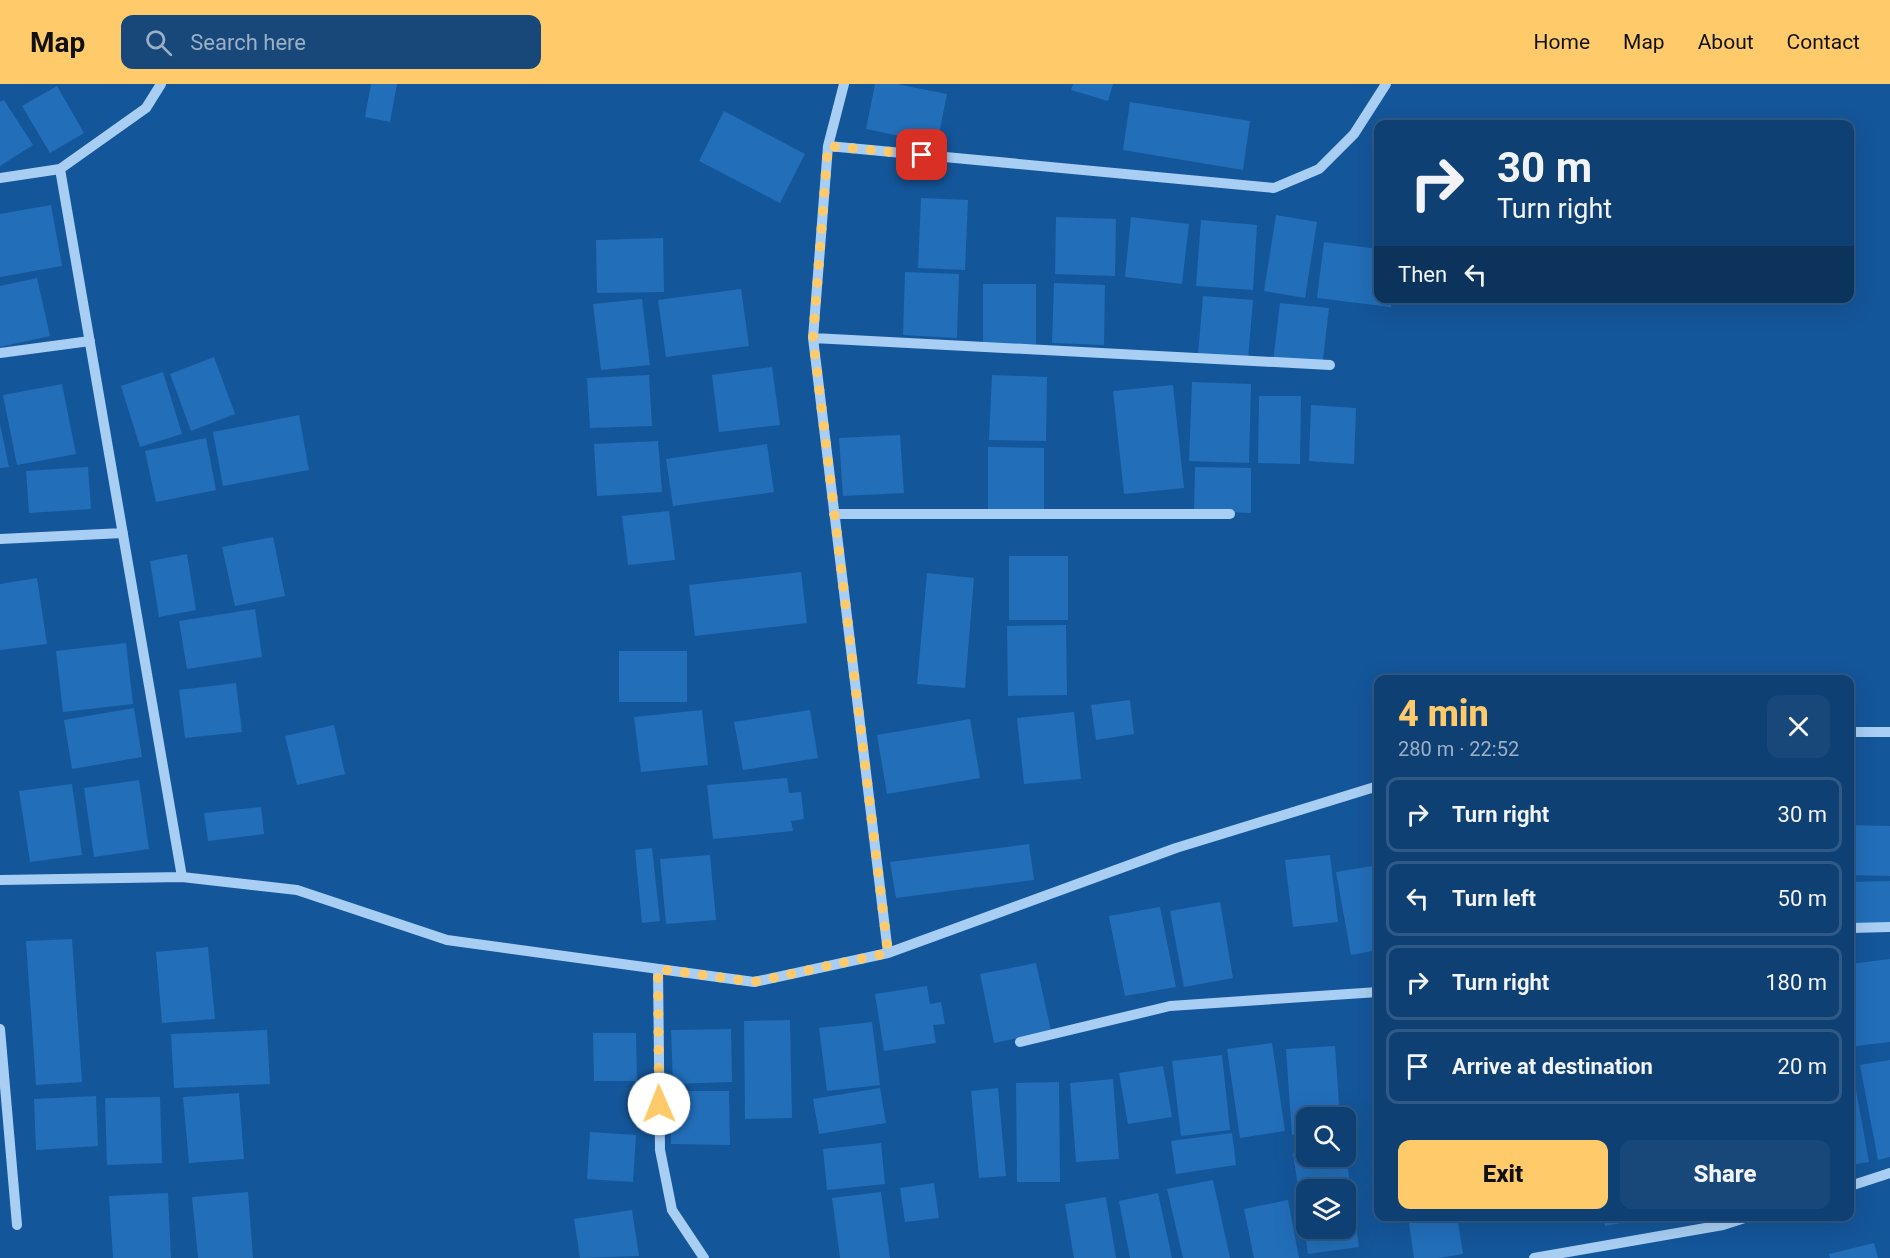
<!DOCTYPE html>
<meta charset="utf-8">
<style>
:root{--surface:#0f4074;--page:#184779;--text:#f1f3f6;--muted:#9bafc5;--line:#2f5986;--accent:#ffcb6a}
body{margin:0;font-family:Roboto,sans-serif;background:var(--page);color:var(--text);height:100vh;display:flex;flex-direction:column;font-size:22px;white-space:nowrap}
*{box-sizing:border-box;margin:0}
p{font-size:20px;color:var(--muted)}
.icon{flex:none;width:33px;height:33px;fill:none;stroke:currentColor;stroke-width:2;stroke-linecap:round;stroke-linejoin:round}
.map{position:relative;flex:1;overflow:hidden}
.side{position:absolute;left:1374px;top:591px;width:480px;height:546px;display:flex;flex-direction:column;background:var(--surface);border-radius:12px;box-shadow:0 6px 24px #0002,0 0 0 2px var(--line)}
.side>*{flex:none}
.guide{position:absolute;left:1374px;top:36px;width:480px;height:183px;border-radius:12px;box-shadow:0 6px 24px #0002,0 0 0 2px var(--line);background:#0f4074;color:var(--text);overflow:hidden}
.fabs{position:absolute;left:1296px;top:1023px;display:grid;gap:12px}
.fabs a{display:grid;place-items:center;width:60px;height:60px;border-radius:12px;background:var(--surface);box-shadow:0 6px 24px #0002,0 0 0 2px var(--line);font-size:30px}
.pin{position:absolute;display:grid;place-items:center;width:51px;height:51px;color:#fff;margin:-26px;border-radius:12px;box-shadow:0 3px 9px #0006}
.me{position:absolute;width:66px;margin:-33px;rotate:359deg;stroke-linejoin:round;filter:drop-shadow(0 0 4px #0008)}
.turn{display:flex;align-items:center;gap:21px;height:126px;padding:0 24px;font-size:27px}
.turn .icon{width:78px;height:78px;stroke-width:2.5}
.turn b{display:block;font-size:42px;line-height:51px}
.then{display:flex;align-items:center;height:57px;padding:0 24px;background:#0003;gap:12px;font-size:22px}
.round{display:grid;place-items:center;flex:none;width:63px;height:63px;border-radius:12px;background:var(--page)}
.headline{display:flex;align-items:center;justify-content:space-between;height:102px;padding:0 24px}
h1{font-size:36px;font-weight:800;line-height:45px;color:var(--accent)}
.primary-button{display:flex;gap:12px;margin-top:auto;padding:12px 24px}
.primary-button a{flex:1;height:69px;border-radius:12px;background:var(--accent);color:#111;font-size:24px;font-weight:800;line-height:69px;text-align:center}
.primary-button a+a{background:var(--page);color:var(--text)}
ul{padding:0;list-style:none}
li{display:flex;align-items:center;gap:18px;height:75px;margin:0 12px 9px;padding:0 12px;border:3px solid var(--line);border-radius:12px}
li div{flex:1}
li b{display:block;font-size:22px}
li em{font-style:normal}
header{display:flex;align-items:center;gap:36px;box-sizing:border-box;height:84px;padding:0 30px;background:var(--accent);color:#111}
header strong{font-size:28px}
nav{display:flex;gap:33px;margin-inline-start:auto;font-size:21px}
.search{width:420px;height:54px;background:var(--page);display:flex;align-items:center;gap:15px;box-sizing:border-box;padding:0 21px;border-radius:12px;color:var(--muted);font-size:22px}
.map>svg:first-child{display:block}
.building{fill:#226eb9;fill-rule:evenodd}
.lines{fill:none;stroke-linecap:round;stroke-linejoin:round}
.minor{stroke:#a8cef3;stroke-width:10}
.route{stroke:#ffcb6a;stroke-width:10;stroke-dasharray:0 18}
</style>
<header>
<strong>Map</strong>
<div class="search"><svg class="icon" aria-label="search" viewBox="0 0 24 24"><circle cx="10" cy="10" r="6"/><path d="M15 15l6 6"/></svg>Search here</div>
<nav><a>Home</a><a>Map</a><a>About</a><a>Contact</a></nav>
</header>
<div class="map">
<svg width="1890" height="1174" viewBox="0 0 1890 1174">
<rect width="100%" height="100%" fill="#14569a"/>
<path class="building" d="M 371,0 L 397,0 L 390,38 L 365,33 Z
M 875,0 L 897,0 L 947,10 L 937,60 L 866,45 Z
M 1073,0 L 1113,0 L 1108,17 L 1071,6 Z
M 57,2 L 84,49 L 50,69 L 22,22 Z
M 4,16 L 33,61 L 0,82 L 0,18 Z
M 1130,18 L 1250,37 L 1243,86 L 1123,66 Z
M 724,27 L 805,70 L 780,119 L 699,77 Z
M 921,114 L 968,116 L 965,186 L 918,184 Z
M 51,121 L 62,182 L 0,193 L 0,130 Z
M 1276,131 L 1317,138 L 1305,214 L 1264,207 Z
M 1056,133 L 1116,135 L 1115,192 L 1055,190 Z
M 1131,133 L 1189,140 L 1182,200 L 1125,193 Z
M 1201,136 L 1257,141 L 1253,206 L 1196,202 Z
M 663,154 L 664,208 L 597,209 L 596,156 Z
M 1324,158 L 1378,165 L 1378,214 L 1392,214 L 1391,223 L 1317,214 Z
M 905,188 L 959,190 L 957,254 L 903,251 Z
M 37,194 L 50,252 L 0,263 L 0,202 Z
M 1054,199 L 1105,201 L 1104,261 L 1052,259 Z
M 983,200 L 1036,200 L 1036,260 L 983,260 Z
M 741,205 L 749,262 L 666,273 L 658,216 Z
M 1203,212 L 1253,216 L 1248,275 L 1198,271 Z
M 642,215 L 650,281 L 601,286 L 593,220 Z
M 1280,219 L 1329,224 L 1322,284 L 1273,278 Z
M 214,273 L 235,330 L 191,347 L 170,290 Z
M 772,283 L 780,341 L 719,348 L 712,291 Z
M 163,288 L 182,350 L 140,363 L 121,302 Z
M 649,291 L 652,342 L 590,344 L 587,294 Z
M 992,291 L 1047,293 L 1046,357 L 989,356 Z
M 1192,298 L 1251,300 L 1249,379 L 1189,377 Z
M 62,300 L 76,370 L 17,381 L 3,311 Z
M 1173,301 L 1184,404 L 1124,410 L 1113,307 Z
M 1259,312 L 1301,312 L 1300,380 L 1258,379 Z
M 1311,321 L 1356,324 L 1354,380 L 1309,377 Z
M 299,331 L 309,386 L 223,402 L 213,348 Z
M 0,340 L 9,383 L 0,384 Z
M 900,351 L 904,409 L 843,412 L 839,354 Z
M 206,354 L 216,406 L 156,418 L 145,367 Z
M 658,357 L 662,408 L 597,412 L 594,360 Z
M 767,360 L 774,408 L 673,422 L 666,375 Z
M 988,363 L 1044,364 L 1044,427 L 988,426 Z
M 88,383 L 91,425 L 29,429 L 26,387 Z
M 1195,383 L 1251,384 L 1251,429 L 1194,427 Z
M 669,427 L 675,476 L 628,481 L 622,432 Z
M 273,453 L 285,512 L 235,522 L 222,463 Z
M 187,470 L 196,526 L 159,533 L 150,477 Z
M 1009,472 L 1068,472 L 1068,536 L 1009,536 Z
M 801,488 L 807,539 L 695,552 L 689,501 Z
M 927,489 L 974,494 L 965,604 L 917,600 Z
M 37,494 L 47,560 L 0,566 L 0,500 Z
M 255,525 L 262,573 L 187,585 L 179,537 Z
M 1066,541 L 1067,611 L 1008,612 L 1007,542 Z
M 126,559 L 133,620 L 63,628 L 56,567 Z
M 619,567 L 687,567 L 687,618 L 619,618 Z
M 236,599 L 242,648 L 185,654 L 179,606 Z
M 1130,616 L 1134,650 L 1096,656 L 1091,621 Z
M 134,624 L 142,673 L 72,685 L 64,636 Z
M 702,626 L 708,681 L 641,688 L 634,633 Z
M 810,626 L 818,674 L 743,686 L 734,638 Z
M 1074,628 L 1081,695 L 1024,700 L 1017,634 Z
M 970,635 L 980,694 L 887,710 L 877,651 Z
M 334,641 L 345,690 L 297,701 L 285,652 Z
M 787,694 L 789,709 L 801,708 L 804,735 L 791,737 L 793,747 L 713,755 L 707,701 Z
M 139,696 L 149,765 L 94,773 L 84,704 Z
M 72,700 L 82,771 L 30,778 L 19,707 Z
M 261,723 L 264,750 L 208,757 L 204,729 Z
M 1850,741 L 1890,742 L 1890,792 L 1850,791 Z
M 1029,760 L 1034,796 L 896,814 L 890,778 Z
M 652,764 L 660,837 L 642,839 L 635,766 Z
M 710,771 L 716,836 L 666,840 L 660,775 Z
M 1330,771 L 1338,838 L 1293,843 L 1285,776 Z
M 1378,781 L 1378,866 L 1351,871 L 1336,788 Z
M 1890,797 L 1890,844 L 1850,845 L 1850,798 Z
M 1220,818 L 1233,894 L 1184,903 L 1170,827 Z
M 1160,823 L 1176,903 L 1125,912 L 1109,832 Z
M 72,855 L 82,998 L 36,1001 L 26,857 Z
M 208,863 L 215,935 L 162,939 L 156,868 Z
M 1890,875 L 1890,958 L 1856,962 L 1850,907 L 1850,880 Z
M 1036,879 L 1051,947 L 994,959 L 980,890 Z
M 927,902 L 930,920 L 941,918 L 945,940 L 933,941 L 936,959 L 884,967 L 875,910 Z
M 790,936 L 792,1034 L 745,1035 L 744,937 Z
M 872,938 L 880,1001 L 827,1007 L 819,944 Z
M 731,945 L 732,998 L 673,1000 L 671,946 Z
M 267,946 L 270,1000 L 174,1004 L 171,950 Z
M 593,949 L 636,949 L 637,997 L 594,997 Z
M 1272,959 L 1285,1047 L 1240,1054 L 1227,965 Z
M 1335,962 L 1340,1034 L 1306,1034 L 1306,1050 L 1292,1051 L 1286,965 Z
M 1222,971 L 1230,1046 L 1181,1052 L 1172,977 Z
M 1890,976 L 1890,1073 L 1878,1076 L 1860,981 Z
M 1163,982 L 1172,1033 L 1128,1040 L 1119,989 Z
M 1852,984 L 1869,1078 L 1850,1081 L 1850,985 Z
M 1113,995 L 1119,1075 L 1076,1078 L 1070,999 Z
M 1059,998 L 1060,1098 L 1017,1098 L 1016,999 Z
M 880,1004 L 886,1039 L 819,1050 L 813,1015 Z
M 998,1004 L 1006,1092 L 979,1094 L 971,1007 Z
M 671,1007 L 729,1007 L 730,1061 L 671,1060 Z
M 239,1009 L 244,1075 L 189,1079 L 183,1013 Z
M 96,1012 L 98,1062 L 36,1066 L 34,1015 Z
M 160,1013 L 162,1079 L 107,1081 L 105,1014 Z
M 590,1048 L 636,1051 L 633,1098 L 587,1095 Z
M 1232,1049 L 1236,1081 L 1176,1090 L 1171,1057 Z
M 881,1059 L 885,1100 L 827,1106 L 823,1065 Z
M 1306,1067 L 1306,1072 L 1346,1072 L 1359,1163 L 1308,1170 L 1293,1069 ZM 1306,1106 L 1346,1106 L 1346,1144 L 1306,1144 Z
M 1213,1096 L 1230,1174 L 1183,1174 L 1167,1105 Z
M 934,1099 L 939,1134 L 905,1138 L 900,1104 Z
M 248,1108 L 253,1174 L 198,1174 L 192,1113 Z
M 881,1108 L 890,1174 L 840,1174 L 832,1114 Z
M 168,1109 L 171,1174 L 113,1174 L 109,1112 Z
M 1158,1109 L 1172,1174 L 1130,1174 L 1119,1117 Z
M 1106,1113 L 1116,1174 L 1074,1174 L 1065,1120 Z
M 1288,1116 L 1299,1174 L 1254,1174 L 1244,1125 Z
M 632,1126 L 639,1172 L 580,1174 L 574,1135 Z
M 1408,1132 L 1457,1132 L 1463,1170 L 1439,1174 L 1414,1174 Z
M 1603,1132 L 1648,1132 L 1648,1134 L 1605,1142 Z
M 1874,1159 L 1878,1174 L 1830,1174 L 1829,1170 Z"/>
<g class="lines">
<path class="minor" d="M 844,0 L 828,62 L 813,254 L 888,869
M 828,62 L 1274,104 L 1319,85 L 1354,50 L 1386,0
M 60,85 L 182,793
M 0,94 L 60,85 L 146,24 L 161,0
M 813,254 L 1330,281
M 0,269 L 90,257
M 834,430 L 1230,430
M 0,455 L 123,449
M 1850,648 L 1890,648
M 0,796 L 182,793 L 297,806 L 447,856 L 754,898 L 888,869 L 1176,764 L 1378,702
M 1850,844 L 1890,843
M 658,885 L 660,1066 L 672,1126 L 704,1174
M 0,945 L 17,1141
M 1020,958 L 1170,922 L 1378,908
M 1850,1102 L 1890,1089
M 1534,1174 L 1723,1141 L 1751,1132"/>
</g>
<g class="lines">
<path class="route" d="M 659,1020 L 658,885 L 754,898 L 888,869 L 813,254 L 828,62 L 922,71"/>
</g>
</svg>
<div class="fabs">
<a><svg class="icon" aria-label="search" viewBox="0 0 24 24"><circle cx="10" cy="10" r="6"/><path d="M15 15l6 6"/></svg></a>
<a><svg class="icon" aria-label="layers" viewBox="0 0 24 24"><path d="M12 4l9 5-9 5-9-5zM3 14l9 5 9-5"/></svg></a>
</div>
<div class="pin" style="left:922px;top:71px;background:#d93025"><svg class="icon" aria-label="arrive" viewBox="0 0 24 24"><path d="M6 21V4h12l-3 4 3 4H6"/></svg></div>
<svg class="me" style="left:659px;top:1020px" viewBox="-20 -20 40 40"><circle r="19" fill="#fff"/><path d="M0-13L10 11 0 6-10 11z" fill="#ffcb6a"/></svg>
<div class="guide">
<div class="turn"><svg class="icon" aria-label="right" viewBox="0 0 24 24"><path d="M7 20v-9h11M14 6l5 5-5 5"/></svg><div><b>30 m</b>Turn right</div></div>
<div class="then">Then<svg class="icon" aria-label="left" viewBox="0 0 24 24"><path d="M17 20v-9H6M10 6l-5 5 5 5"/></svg></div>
</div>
<section class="side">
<div class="headline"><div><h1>4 min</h1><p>280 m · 22:52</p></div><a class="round"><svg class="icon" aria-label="close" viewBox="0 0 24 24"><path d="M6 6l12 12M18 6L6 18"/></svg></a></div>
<ul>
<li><svg class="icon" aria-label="right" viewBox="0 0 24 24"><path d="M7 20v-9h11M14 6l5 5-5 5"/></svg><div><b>Turn right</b></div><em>30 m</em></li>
<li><svg class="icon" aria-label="left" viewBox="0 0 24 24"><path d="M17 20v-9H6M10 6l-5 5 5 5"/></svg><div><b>Turn left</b></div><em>50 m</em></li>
<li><svg class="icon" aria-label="right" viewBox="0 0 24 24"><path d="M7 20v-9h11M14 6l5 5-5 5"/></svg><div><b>Turn right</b></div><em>180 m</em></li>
<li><svg class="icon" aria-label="arrive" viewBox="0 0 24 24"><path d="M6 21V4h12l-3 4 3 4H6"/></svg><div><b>Arrive at destination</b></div><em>20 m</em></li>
</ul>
<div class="primary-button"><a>Exit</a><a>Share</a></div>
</section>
</div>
